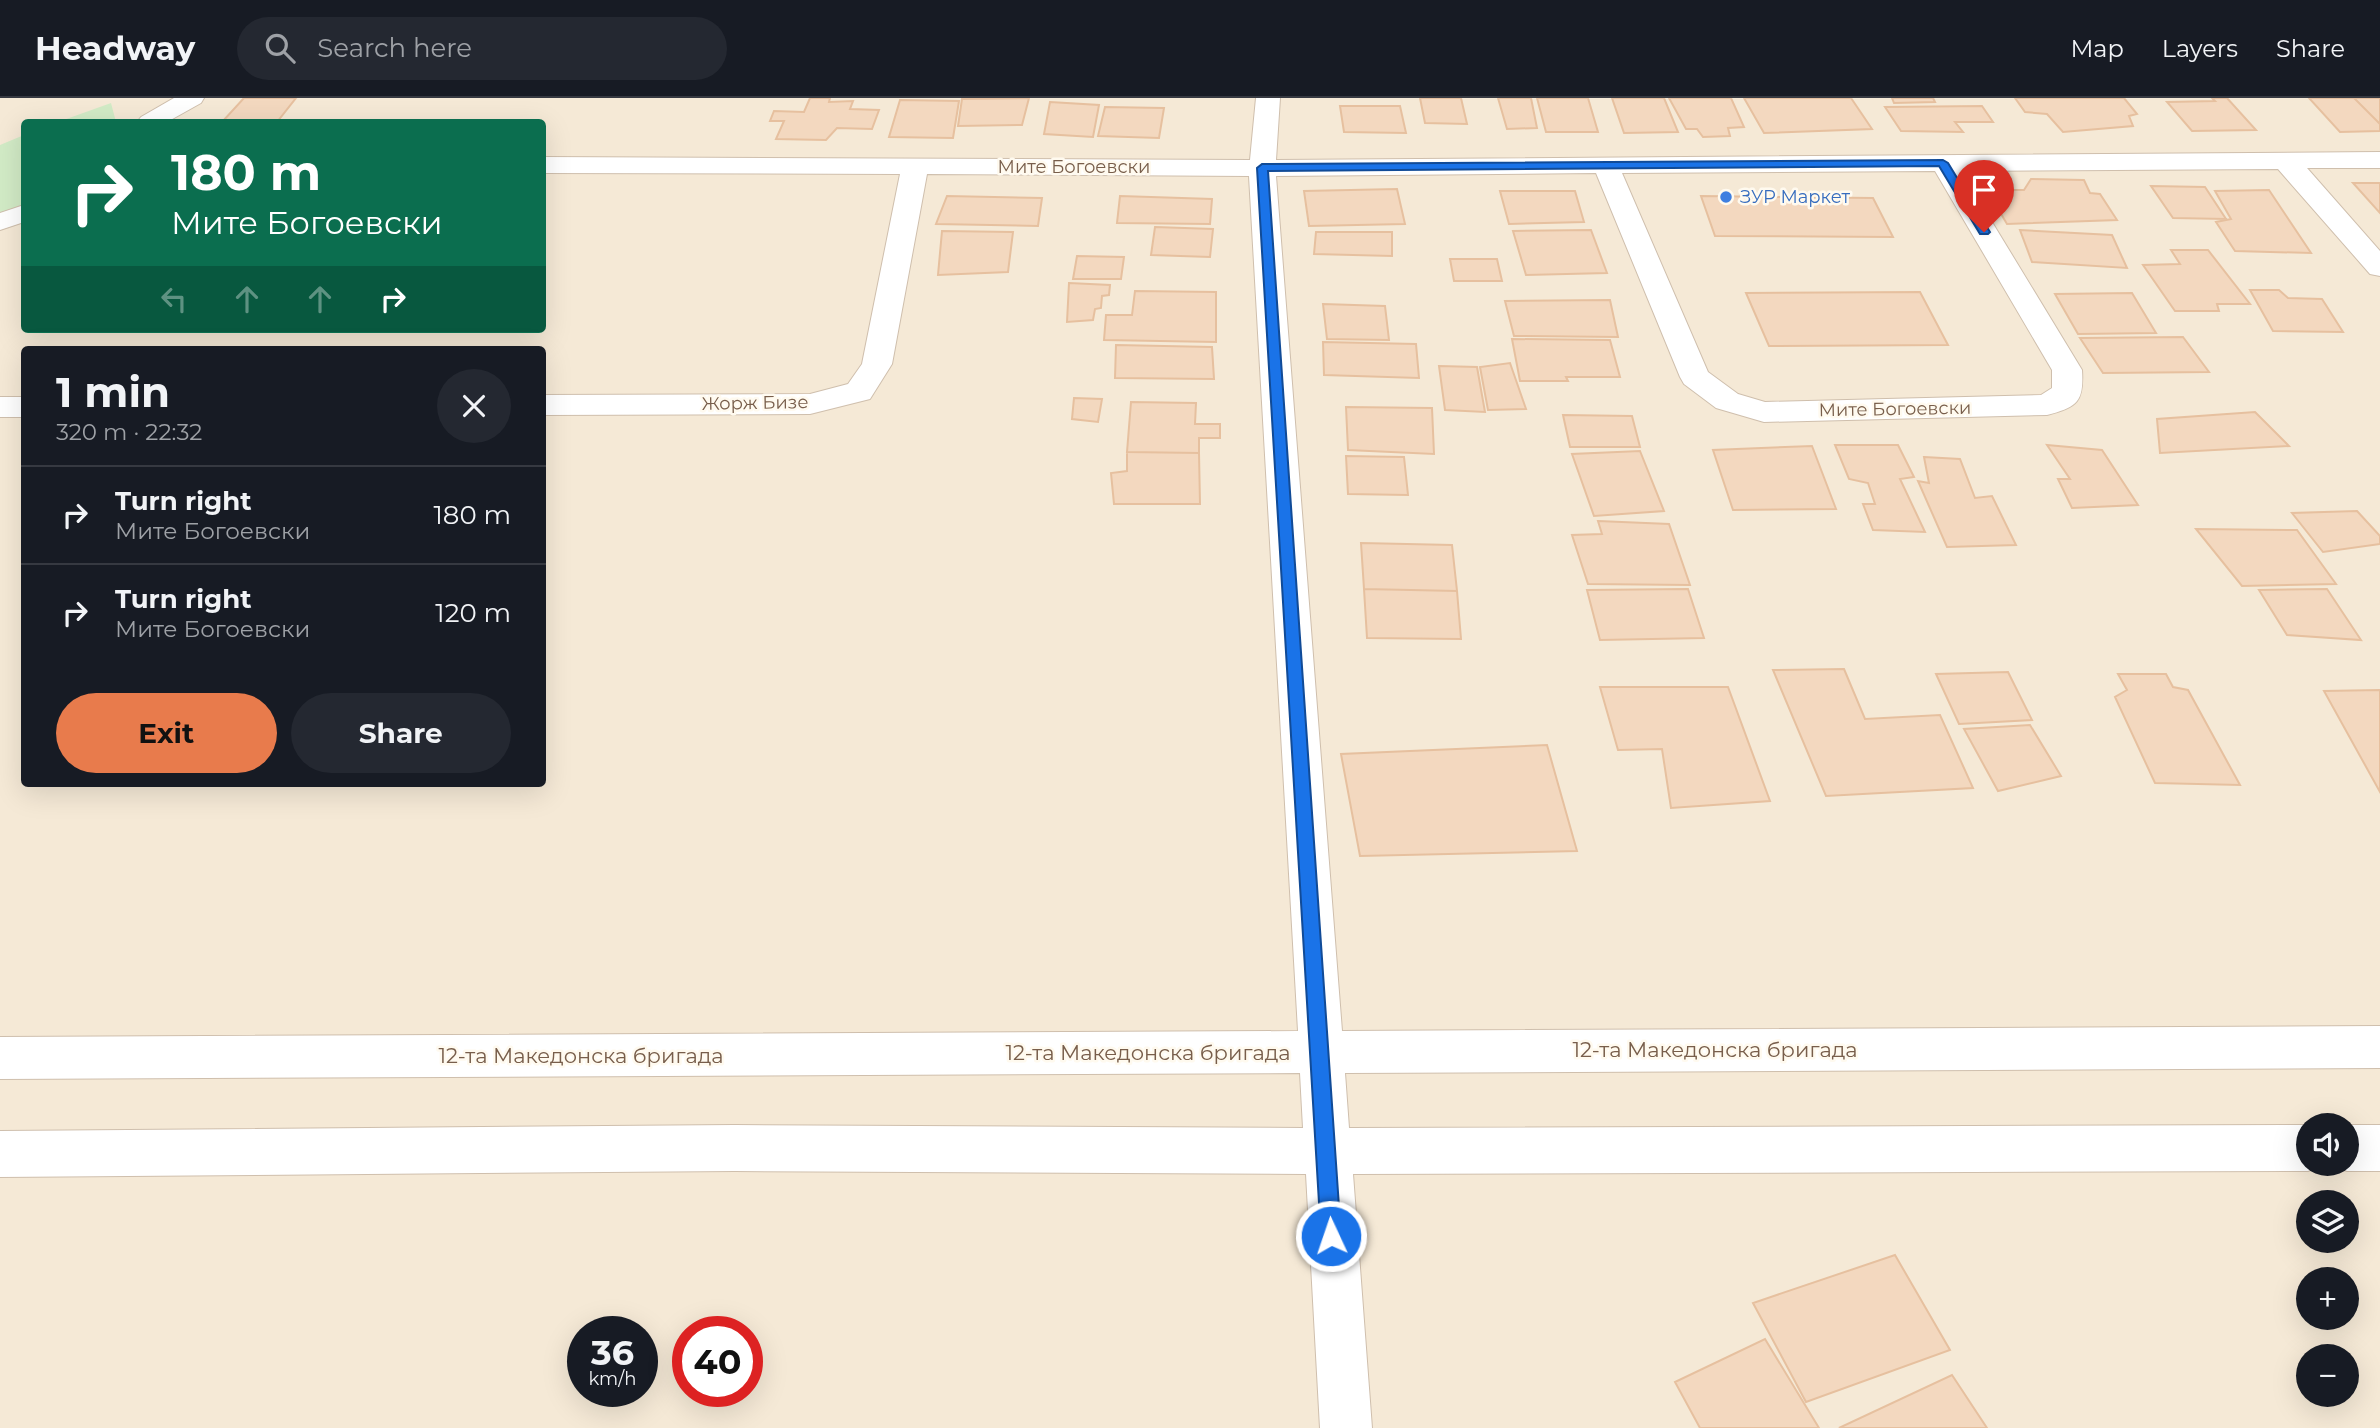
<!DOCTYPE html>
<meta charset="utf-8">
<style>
:root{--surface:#171b24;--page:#242831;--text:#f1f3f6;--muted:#9ea1a6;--line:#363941;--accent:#e87b4c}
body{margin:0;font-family:Montserrat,sans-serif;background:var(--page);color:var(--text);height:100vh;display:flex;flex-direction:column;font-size:26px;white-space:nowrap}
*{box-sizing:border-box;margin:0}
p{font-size:23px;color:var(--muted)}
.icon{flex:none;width:38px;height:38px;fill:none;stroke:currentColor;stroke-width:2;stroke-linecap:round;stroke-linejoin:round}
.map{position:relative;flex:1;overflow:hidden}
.drawer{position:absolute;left:21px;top:248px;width:525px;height:441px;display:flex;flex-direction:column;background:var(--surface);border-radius:7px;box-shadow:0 7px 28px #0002}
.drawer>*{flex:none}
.guide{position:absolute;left:21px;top:21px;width:525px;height:214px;border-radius:7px;box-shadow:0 7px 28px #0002;background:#0b6e4f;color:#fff;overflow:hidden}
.controls{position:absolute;left:2296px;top:1015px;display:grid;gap:14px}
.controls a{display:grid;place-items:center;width:63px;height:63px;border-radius:50%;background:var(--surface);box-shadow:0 7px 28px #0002;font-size:35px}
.speed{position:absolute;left:567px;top:1218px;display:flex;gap:14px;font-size:35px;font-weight:700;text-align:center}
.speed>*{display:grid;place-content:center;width:91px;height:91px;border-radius:50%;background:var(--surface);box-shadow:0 7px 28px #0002;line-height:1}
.speed small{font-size:18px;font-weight:400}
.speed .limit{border:10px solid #d22;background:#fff;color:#111}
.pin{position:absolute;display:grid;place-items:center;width:60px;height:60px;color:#fff;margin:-72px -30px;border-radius:50% 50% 50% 0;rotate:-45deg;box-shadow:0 0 7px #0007}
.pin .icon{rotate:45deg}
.me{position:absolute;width:77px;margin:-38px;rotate:357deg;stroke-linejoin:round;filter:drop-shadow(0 0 5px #0008)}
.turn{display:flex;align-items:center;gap:24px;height:147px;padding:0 35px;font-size:32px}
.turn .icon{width:91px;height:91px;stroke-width:2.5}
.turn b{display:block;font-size:49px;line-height:60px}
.lanes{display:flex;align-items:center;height:66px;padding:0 35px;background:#0003;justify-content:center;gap:35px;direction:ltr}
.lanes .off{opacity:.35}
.round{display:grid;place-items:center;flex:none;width:74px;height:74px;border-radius:37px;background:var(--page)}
.overview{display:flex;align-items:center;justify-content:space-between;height:119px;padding:0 35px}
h1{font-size:42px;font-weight:700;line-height:52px}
.action{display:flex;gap:14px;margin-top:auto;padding:14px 35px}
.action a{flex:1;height:80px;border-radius:42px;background:var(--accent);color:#111;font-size:28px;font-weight:700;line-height:80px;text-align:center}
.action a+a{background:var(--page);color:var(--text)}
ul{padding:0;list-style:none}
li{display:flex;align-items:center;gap:21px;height:98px;padding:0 35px;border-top:2px solid var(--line)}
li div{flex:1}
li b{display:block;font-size:26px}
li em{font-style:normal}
header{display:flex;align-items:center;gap:42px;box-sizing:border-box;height:98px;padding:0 35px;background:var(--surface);border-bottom:2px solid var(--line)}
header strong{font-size:33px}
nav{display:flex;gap:38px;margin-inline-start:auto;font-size:24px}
.search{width:490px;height:63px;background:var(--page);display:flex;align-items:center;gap:18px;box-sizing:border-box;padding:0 24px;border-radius:38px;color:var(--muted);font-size:26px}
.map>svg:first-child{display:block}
.residential{fill:#f5e9d6;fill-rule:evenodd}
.green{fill:#d2ebc6}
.building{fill:#f3d8bf;stroke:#e6c09f;stroke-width:2}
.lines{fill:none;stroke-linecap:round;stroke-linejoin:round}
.minor-casing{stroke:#cfbfad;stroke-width:2}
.minor{fill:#fff;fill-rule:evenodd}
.route{fill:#1a73e8;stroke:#114b97;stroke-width:2}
.shop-dot{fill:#3f7fe0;stroke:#fffaef;stroke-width:2.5}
.labels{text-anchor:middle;stroke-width:5;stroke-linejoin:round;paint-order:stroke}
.far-street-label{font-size:18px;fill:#785e4b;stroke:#fffaef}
.far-shop-label{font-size:18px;fill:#366cbe;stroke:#fffaef;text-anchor:start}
.street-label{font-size:21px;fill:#785e4b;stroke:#fffaef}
</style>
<header>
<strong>Headway</strong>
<div class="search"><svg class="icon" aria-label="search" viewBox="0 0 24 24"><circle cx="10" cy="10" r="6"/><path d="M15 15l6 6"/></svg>Search here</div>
<nav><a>Map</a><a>Layers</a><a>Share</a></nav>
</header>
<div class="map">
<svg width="2380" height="1330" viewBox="0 0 2380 1330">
<rect width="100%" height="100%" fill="#fdf6e8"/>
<path class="residential" d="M 0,0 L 2380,0 L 2380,1330 L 0,1330 ZM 24,24 L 542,24 L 542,231 L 24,231 ZM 24,252 L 542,252 L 542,686 L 24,686 ZM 2308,1027 L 2347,1027 L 2347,1066 L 2308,1066 ZM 2308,1104 L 2347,1104 L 2347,1143 L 2308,1143 ZM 2308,1181 L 2347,1181 L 2347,1220 L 2308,1220 ZM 583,1234 L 642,1234 L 642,1293 L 583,1293 ZM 688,1234 L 747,1234 L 747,1293 L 688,1293 ZM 2308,1258 L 2347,1258 L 2347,1297 L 2308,1297 Z"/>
<path class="green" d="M 111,5 L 116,24 L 58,24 Z
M 24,37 L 24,106 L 0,116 L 0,47 Z"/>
<path class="building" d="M 244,0 L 296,0 L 277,24 L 222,24 Z
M 810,0 L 830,0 L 829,4 L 853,3 L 850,11 L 879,12 L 872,31 L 837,30 L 826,42 L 776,41 L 784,23 L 770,23 L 774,13 L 804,14 Z
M 1029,0 L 1022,27 L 958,28 L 962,1 Z
M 1420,0 L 1461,0 L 1467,26 L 1425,25 Z
M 1498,0 L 1531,0 L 1537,30 L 1507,31 Z
M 1537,0 L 1588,0 L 1598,34 L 1546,34 Z
M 1612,0 L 1664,0 L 1678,34 L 1624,35 Z
M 1669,0 L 1731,0 L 1744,29 L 1728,30 L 1730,38 L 1703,39 L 1697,31 L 1686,31 Z
M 1744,0 L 1851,0 L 1872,31 L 1764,35 Z
M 1892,0 L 1933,0 L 1935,4 L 1894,5 Z
M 2015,0 L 2124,0 L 2137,16 L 2129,18 L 2133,28 L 2063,34 L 2047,16 L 2025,14 Z
M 2212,0 L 2227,0 L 2256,32 L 2192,33 L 2167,4 L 2215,3 Z
M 2309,0 L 2354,0 L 2380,26 L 2380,33 L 2340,34 Z
M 2354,0 L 2380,0 L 2380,26 Z
M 900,2 L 959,3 L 953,40 L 889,39 Z
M 1050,4 L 1099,7 L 1093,39 L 1044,36 Z
M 1340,8 L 1400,8 L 1406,35 L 1344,34 Z
M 1982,8 L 1993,24 L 1955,24 L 1963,34 L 1901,33 L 1885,9 Z
M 1105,9 L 1164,10 L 1159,40 L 1098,38 Z
M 2031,81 L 2084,82 L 2090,95 L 2100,96 L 2117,122 L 2007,126 L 1987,92 L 2024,92 Z
M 2353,85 L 2380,85 L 2380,115 Z
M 2151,88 L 2205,89 L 2226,121 L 2173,120 Z
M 1397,91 L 1405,126 L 1309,128 L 1304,93 Z
M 2269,92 L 2311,155 L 2235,153 L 2216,124 L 2231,121 L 2215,93 Z
M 1500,93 L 1575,93 L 1584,124 L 1509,126 Z
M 947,98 L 1042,100 L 1038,128 L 936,126 Z
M 1120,98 L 1212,101 L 1210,126 L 1117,125 Z
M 1701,98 L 1873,100 L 1893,139 L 1715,138 Z
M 1155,129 L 1213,131 L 1210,159 L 1151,157 Z
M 1591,132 L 1607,175 L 1526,177 L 1513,133 Z
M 2020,132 L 2112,137 L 2127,170 L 2032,164 Z
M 942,133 L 1013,134 L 1008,174 L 938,177 Z
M 1316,134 L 1392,134 L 1392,158 L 1314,156 Z
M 2171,152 L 2208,152 L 2250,206 L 2217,206 L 2219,213 L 2175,213 L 2143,167 L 2180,166 Z
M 1077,158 L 1124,159 L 1121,181 L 1073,181 Z
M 1450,161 L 1497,161 L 1502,183 L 1454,183 Z
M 1069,185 L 1110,187 L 1109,197 L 1102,198 L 1101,210 L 1095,211 L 1093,222 L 1067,224 Z
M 2250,192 L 2279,192 L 2288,200 L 2322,201 L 2343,234 L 2273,233 Z
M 1135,193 L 1216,194 L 1216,244 L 1104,242 L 1106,217 L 1132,217 Z
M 1920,194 L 1948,247 L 1769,248 L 1746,195 Z
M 2132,195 L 2156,235 L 2078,236 L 2055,196 Z
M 1610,202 L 1618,239 L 1514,238 L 1505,203 Z
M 1323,206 L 1385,208 L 1389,242 L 1327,241 Z
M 2183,239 L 2209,274 L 2103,275 L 2080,240 Z
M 1512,241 L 1610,242 L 1620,279 L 1566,279 L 1568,283 L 1520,283 Z
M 1323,244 L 1416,246 L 1419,280 L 1324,277 Z
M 1116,247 L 1212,249 L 1214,281 L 1115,280 Z
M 1510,265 L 1526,311 L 1488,312 L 1480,269 Z
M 1439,268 L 1477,269 L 1485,314 L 1445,312 Z
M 1074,300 L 1102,301 L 1098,324 L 1072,321 Z
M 1131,304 L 1196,305 L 1195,326 L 1220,326 L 1220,340 L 1199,340 L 1199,355 L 1127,354 Z
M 1346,309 L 1432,310 L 1434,356 L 1348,352 Z
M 2255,314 L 2289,348 L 2160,355 L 2157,321 Z
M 1563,317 L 1632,318 L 1640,349 L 1570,349 Z
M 1835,347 L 1898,347 L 1914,379 L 1900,381 L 1925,434 L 1873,432 L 1863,406 L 1875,406 L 1868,385 L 1849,381 Z
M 2047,347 L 2102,352 L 2138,407 L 2072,410 L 2058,381 L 2070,381 Z
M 1812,348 L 1836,411 L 1733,412 L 1713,352 Z
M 1640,353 L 1664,413 L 1594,418 L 1572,356 Z
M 1127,354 L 1199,355 L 1200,406 L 1114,406 L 1111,375 L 1127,373 Z
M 1346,358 L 1404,359 L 1408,397 L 1348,396 Z
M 1924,359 L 1960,361 L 1975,400 L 1992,398 L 2016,447 L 1947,449 L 1918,383 L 1929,385 Z
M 2357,413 L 2380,438 L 2380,446 L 2323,454 L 2292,415 Z
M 1598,423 L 1669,426 L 1690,487 L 1588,486 L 1572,437 L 1602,436 Z
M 2196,431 L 2297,432 L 2336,486 L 2242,488 Z
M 1361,445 L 1452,447 L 1457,493 L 1364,491 Z
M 1364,491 L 1457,493 L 1461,541 L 1367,540 Z
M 1688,491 L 1704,540 L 1600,542 L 1587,492 Z
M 2327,491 L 2361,542 L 2287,537 L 2259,492 Z
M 1844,571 L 1865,621 L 1940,617 L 1973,690 L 1826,698 L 1773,572 Z
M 2008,574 L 2032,622 L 1959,626 L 1936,576 Z
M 2118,576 L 2166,576 L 2173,589 L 2188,592 L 2240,687 L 2155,685 L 2115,599 L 2127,592 Z
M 1600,589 L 1728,589 L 1770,703 L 1671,710 L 1662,651 L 1618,652 Z
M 2380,592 L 2380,694 L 2324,593 Z
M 2030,627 L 2061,678 L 1998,693 L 1964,631 Z
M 1547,647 L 1577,753 L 1360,758 L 1341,656 Z
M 1895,1157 L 1950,1252 L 1806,1304 L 1753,1205 Z
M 1765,1241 L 1819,1330 L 1700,1330 L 1675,1284 Z
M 1952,1277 L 1987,1330 L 1839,1330 Z"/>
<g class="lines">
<g class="minor-casing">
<path id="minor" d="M 174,0 L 204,0 L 201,5 L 167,24 L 137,24 L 141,19 Z
M 1256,0 L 1280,0 L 1276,62 L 2380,54 L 2380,70 L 2307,70 L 2380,153 L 2380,178 L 2370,176 L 2278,71 L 1961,73 L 2082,272 C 2084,303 2078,309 2047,317 L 1764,324 L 1716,310 L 1684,286 L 1680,279 L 1596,75 L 1276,78 L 1342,933 L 2380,928 L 2380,970 L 1345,975 L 1349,1030 L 2308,1027 L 2308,1066 L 2324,1066 L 2308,1073 L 1353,1076 L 1372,1330 L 1320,1330 L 1306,1076 L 735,1073 L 0,1079 L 0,1033 L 735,1027 L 1303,1030 L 1300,975 L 0,981 L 0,939 L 1298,933 L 1249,78 L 927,76 L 892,266 L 870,301 L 810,316 L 542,317 L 542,297 L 810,296 L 848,286 L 862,266 L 900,76 L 542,75 L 542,59 L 1250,62 ZM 1935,73 L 2052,272 L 2052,290 L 2041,297 L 1765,304 L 1738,296 L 1708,274 L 1622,75 Z
M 24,107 L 24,124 L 0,132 L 0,115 Z
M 0,299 L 24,299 L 24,319 L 0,319 Z
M 2346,1027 L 2380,1027 L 2380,1073 L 2347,1073 L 2331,1066 L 2347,1066 Z"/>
</g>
<use href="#minor" class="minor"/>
</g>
<path class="route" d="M 1943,62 L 1948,65 L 1990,134 L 1988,136 L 1980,136 L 1939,68 L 1268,73 L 1341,1138 L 1338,1145 L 1331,1148 L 1324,1145 L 1321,1138 L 1257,70 L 1262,66 Z"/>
<circle class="shop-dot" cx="1726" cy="99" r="7"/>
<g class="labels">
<g class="far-street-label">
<text x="1074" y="75">Мите Богоевски</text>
<text transform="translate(755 305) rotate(-1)" y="6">Жорж Бизе</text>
<text transform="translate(1895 311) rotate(-1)" y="6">Мите Богоевски</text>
</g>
<g class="far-shop-label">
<text x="1740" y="105">ЗУР Маркет</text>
</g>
<g class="street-label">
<text x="1715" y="959">12-та Македонска бригада</text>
<text x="1148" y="962">12-та Македонска бригада</text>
<text x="581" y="965">12-та Македонска бригада</text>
</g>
</g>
</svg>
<div class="controls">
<a><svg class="icon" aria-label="sound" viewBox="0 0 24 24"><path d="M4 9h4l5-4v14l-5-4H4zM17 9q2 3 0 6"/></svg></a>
<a><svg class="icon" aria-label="layers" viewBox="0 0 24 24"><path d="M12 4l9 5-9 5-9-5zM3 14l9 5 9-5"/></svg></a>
<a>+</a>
<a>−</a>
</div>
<div class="speed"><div>36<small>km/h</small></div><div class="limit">40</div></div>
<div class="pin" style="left:1984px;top:134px;background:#d93025"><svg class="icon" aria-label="arrive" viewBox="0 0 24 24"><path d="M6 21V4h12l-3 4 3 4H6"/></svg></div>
<svg class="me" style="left:1331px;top:1138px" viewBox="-20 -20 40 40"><circle r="17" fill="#1a73e8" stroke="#fff" stroke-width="3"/><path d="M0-11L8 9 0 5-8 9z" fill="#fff"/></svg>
<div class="guide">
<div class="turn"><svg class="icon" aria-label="right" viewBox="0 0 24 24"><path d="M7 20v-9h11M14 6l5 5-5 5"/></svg><div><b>180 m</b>Мите Богоевски</div></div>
<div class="lanes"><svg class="icon off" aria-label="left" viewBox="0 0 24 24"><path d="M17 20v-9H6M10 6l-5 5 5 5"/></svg><svg class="icon off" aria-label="ahead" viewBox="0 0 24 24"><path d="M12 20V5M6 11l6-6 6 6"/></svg><svg class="icon off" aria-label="ahead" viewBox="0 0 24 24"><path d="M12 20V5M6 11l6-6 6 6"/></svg><svg class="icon" aria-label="right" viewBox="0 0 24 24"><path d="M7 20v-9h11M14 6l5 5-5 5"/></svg></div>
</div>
<section class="drawer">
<div class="overview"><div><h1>1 min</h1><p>320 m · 22:32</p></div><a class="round"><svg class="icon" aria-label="close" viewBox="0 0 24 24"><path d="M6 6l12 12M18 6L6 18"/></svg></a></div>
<ul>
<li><svg class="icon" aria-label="right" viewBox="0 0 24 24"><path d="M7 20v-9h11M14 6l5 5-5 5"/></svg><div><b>Turn right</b><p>Мите Богоевски</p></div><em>180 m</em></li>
<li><svg class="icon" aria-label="right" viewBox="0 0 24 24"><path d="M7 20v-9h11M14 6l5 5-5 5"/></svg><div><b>Turn right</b><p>Мите Богоевски</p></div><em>120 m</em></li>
</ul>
<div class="action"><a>Exit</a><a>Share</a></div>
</section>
</div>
